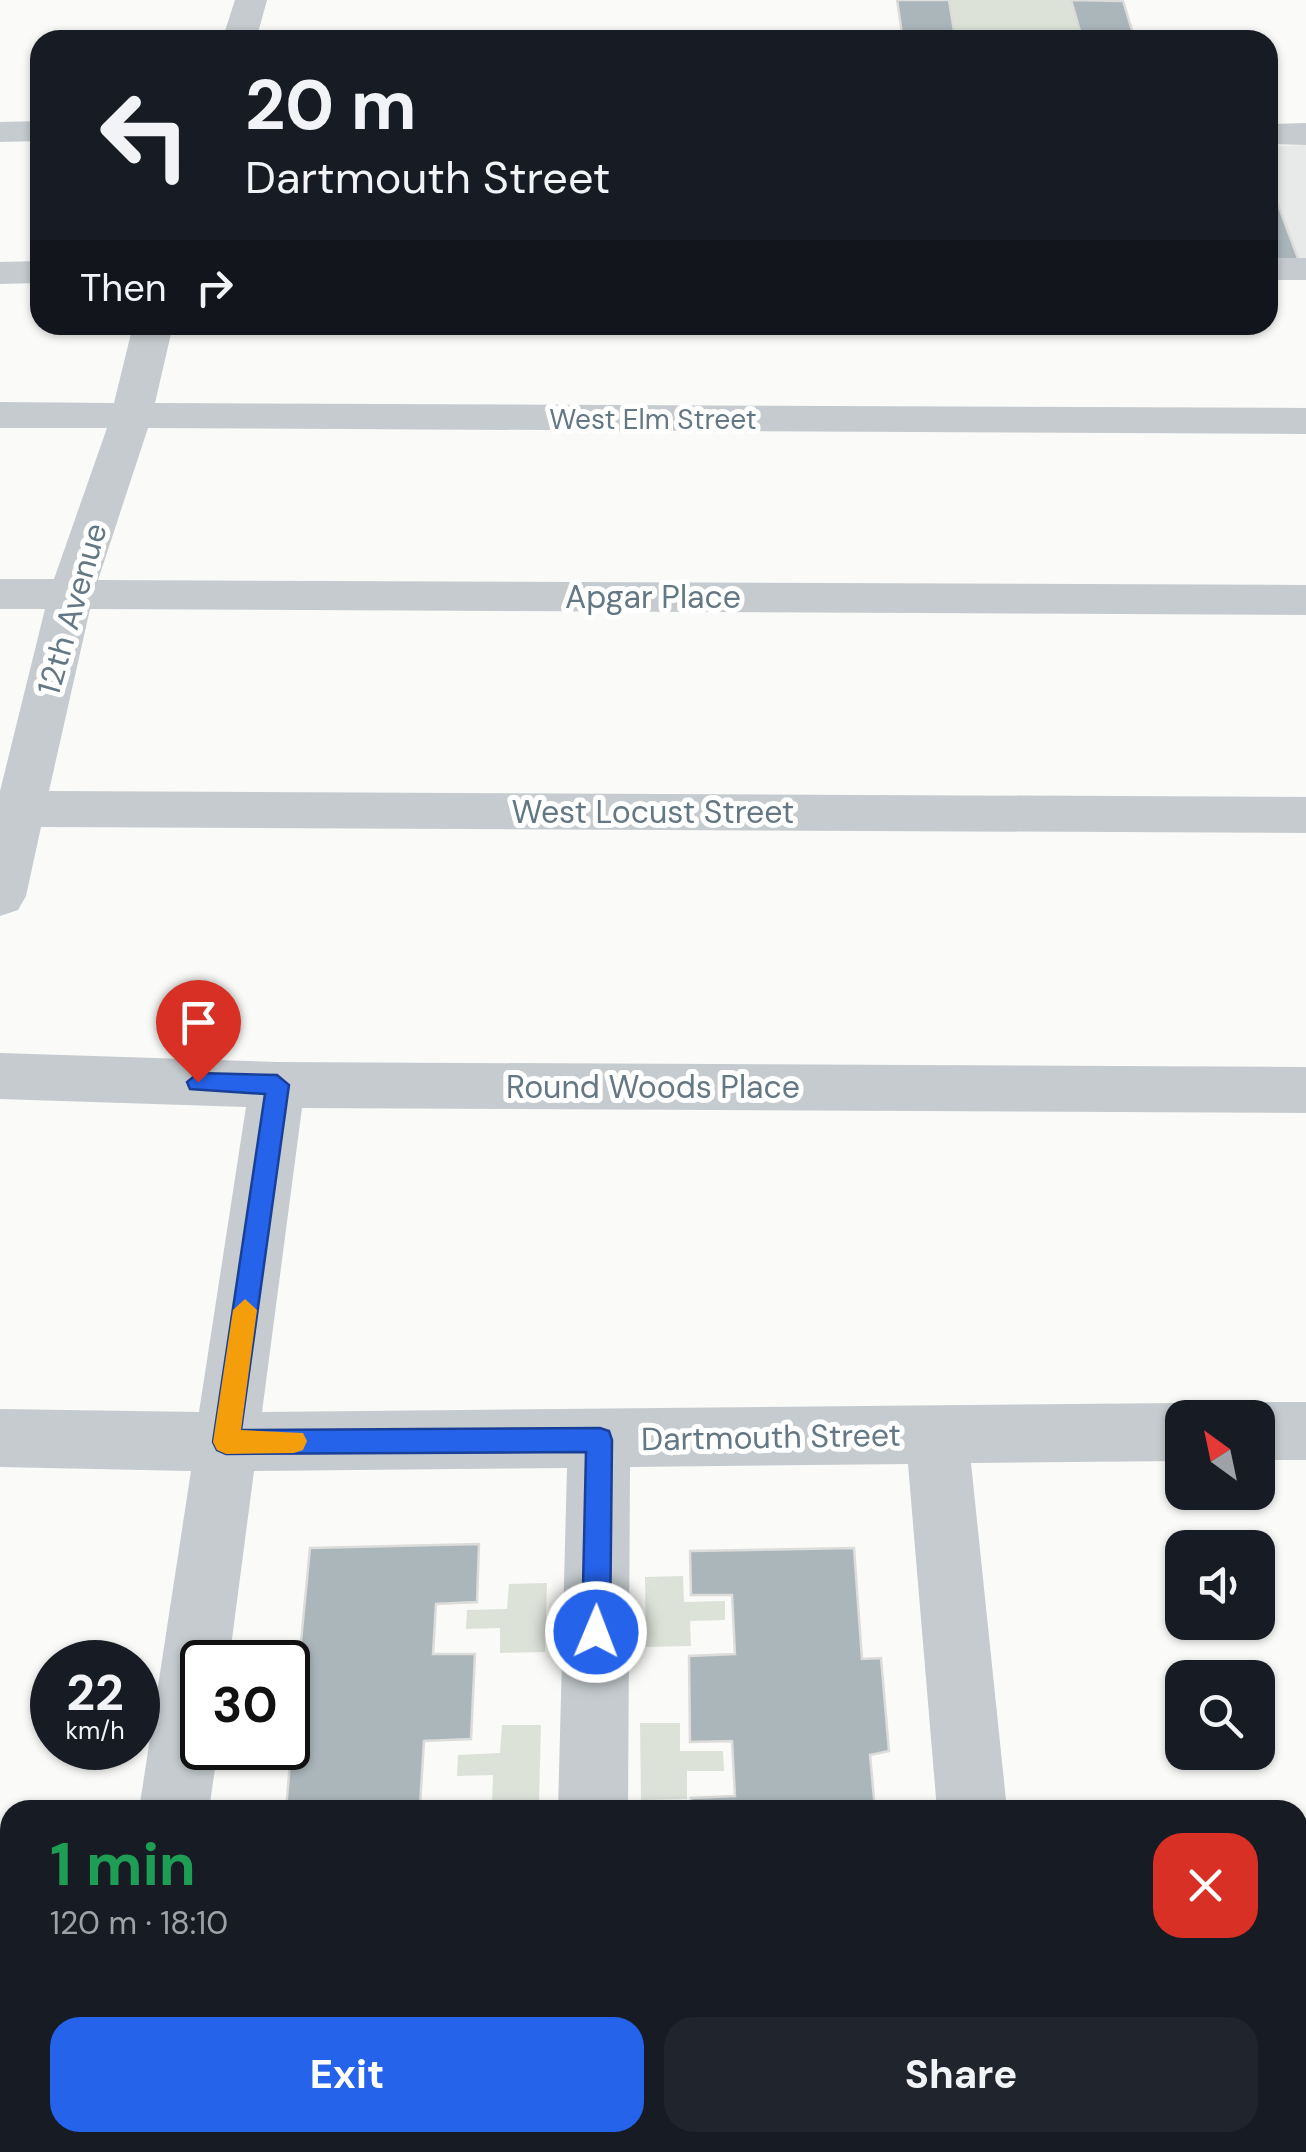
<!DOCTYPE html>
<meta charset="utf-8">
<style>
:root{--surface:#171b24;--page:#20242c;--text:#f1f3f6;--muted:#9ea1a6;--accent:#2563eb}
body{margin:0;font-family:"DM Sans",sans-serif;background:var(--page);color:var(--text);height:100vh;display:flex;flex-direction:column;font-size:38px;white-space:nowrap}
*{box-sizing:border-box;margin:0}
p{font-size:32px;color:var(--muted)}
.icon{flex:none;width:55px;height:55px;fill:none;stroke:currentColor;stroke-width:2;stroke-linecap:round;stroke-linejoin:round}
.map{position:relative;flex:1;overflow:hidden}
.drawer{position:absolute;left:0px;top:1800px;width:1308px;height:352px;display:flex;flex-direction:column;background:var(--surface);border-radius:30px 30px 0 0;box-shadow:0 2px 8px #0004}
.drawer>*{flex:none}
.banner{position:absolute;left:30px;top:30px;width:1248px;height:305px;border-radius:30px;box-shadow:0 2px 8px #0004;background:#171b24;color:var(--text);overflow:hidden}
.needle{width:65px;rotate:327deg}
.fabs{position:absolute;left:1165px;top:1400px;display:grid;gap:20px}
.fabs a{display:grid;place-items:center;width:110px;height:110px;border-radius:20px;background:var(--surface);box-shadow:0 2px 8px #0004;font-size:50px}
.speed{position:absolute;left:30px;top:1640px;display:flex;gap:20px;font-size:50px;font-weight:700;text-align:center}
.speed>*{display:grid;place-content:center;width:130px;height:130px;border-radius:50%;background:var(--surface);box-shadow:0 2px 8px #0004;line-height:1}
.speed small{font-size:25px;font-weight:400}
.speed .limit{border:5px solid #111;border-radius:15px;background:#fff;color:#111}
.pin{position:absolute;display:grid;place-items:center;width:85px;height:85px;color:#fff;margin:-102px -42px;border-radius:50% 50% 50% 0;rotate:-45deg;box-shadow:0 0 10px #0007}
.pin .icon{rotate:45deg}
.me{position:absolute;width:110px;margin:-55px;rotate:1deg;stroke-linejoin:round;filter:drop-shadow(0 0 8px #0008)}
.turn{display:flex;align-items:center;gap:35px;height:210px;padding:0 50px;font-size:45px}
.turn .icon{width:130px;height:130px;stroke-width:2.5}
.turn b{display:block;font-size:70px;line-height:85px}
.then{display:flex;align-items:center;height:95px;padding:0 50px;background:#0003;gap:20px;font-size:38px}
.round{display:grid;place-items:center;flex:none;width:105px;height:105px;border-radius:30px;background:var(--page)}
.head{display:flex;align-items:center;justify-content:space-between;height:170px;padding:0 50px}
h1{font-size:60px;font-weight:700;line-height:75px;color:#1e9e55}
.primary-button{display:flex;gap:20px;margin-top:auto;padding:20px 50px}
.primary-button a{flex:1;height:115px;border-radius:30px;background:var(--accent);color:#fff;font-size:40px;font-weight:700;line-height:115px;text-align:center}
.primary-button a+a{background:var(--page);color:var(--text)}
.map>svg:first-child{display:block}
.built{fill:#e8eae9}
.green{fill:#dce2d8}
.building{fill:#abb6bb;stroke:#dcdcda;stroke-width:2.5}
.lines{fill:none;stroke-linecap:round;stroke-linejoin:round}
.minor{fill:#c5cbce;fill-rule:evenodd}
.route{fill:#2563eb;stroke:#184099;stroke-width:2.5}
.slow{fill:#f59e0b}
.labels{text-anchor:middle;stroke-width:10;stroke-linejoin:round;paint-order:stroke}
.far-street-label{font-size:28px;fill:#637884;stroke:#fff}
.street-label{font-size:32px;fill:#637884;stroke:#fff}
</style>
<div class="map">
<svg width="1306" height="2152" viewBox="0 0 1306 2152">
<rect width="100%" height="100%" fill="#fafaf8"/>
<path class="built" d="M 1306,145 L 1306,262 L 1268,262 L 1268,146 Z"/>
<path class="green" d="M 949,0 L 1079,0 L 1071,1 L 1082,38 L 955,37 Z
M 683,1576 L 684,1602 L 725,1601 L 725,1620 L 690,1621 L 691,1646 L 646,1647 L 645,1577 Z
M 547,1583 L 545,1652 L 500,1653 L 500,1628 L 466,1629 L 467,1610 L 507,1609 L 509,1584 Z
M 680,1723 L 680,1751 L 723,1751 L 724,1771 L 687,1771 L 687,1799 L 641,1800 L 640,1723 Z
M 502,1725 L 541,1725 L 539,1802 L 492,1803 L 493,1775 L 457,1776 L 458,1755 L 500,1753 Z"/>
<path class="building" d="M 897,0 L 949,0 L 955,37 L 1082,38 L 1071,0 L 1123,1 L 1135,40 L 903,40 Z
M 1268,178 L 1299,261 L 1268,262 Z
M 479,1544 L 477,1602 L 436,1604 L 433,1654 L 475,1654 L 471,1739 L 424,1741 L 420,1806 L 464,1806 L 464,1810 L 286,1810 L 292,1738 L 288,1738 L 288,1662 L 281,1662 L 283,1647 L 301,1641 L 310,1548 Z
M 854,1548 L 862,1659 L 881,1658 L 889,1751 L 870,1755 L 875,1810 L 692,1810 L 691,1798 L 735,1796 L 732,1741 L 690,1742 L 689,1656 L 735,1654 L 732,1595 L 691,1595 L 690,1551 Z
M 230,2142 L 453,2142 L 453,2152 L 229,2152 Z
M 704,2142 L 927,2142 L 927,2152 L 704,2152 Z"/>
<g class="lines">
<path class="minor" d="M 235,0 L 267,0 L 256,40 L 222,40 Z
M 40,121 L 40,141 L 0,142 L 0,122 Z
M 1306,123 L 1306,145 L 1268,144 L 1268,124 Z
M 1268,258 L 1306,258 L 1306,280 L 1268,280 Z
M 40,261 L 40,283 L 0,284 L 0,262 Z
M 133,325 L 173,325 L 155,403 L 1306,408 L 1306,434 L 148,428 L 98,580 L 1306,585 L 1306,615 L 90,609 L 49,791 L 1306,797 L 1306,833 L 41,827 L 26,896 L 18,910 L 0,916 L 0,791 L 45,609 L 0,609 L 0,579 L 54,579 L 107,428 L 0,428 L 0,402 L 114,403 Z
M 0,1053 L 277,1062 L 1306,1067 L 1306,1113 L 302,1108 L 262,1412 L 1182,1403 L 1204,1411 L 1207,1418 L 1182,1418 L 1182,1461 L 971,1463 L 1007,1810 L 937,1810 L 908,1464 L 630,1467 L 628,1810 L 558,1810 L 567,1468 L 254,1471 L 229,1662 L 202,1662 L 202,1748 L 218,1748 L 209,1810 L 139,1810 L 191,1471 L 0,1467 L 0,1409 L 199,1412 L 246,1107 L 0,1099 Z
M 1258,1402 L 1306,1402 L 1306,1460 L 1258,1460 L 1258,1418 L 1233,1418 L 1236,1410 Z
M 1298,1848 L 1306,1848 L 1306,1920 L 1298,1920 Z
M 0,1851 L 10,1852 L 10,1924 L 0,1923 Z
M 87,2142 L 165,2142 L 164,2152 L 86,2152 Z
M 549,2142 L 627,2142 L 627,2152 L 549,2152 Z
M 959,2142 L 1037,2142 L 1038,2152 L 960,2152 Z"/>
</g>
<path class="route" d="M 198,1073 L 277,1075 L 289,1085 L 241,1430 L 600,1428 L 609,1431 L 612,1440 L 610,1632 L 606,1641 L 596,1645 L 586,1641 L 582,1632 L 586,1452 L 226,1454 L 217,1450 L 213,1442 L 265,1094 L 190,1089 L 187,1082 Z"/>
<path class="slow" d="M 245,1299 L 257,1310 L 241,1430 L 303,1433 L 307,1441 L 303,1450 L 294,1453 L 226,1454 L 217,1450 L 213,1442 L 233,1310 Z"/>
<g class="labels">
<g class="far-street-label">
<text x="653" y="429">West Elm Street</text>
</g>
<g class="street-label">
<text x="653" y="608">Apgar Place</text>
<text transform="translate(72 609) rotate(-74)" y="11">12th Avenue</text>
<text x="653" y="823">West Locust Street</text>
<text x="653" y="1098">Round Woods Place</text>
<text transform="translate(771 1437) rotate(-1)" y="11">Dartmouth Street</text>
</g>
</g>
</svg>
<div class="fabs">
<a><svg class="needle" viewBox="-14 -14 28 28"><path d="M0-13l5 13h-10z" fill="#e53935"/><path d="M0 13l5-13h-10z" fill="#9ea1a6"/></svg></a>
<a><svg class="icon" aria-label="sound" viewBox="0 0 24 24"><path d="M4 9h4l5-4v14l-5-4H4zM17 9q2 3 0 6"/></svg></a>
<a><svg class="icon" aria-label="search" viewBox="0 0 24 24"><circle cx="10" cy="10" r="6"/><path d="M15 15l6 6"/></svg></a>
</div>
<div class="speed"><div>22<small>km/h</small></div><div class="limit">30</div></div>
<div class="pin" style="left:198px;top:1082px;background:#d93025"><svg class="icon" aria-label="arrive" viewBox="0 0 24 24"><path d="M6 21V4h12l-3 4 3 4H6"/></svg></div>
<svg class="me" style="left:596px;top:1632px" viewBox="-20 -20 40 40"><circle r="17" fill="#2563eb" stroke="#fff" stroke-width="3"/><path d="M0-11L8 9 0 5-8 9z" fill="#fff"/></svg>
<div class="banner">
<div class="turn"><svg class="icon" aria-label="left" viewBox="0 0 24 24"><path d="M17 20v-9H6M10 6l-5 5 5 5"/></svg><div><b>20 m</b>Dartmouth Street</div></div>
<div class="then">Then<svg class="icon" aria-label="right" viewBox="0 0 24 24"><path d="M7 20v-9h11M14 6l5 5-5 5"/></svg></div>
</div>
<section class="drawer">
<div class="head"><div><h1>1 min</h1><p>120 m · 18:10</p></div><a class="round" style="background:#d93025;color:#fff"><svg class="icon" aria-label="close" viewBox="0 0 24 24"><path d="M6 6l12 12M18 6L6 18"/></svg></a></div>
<div class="primary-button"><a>Exit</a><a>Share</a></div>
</section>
</div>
